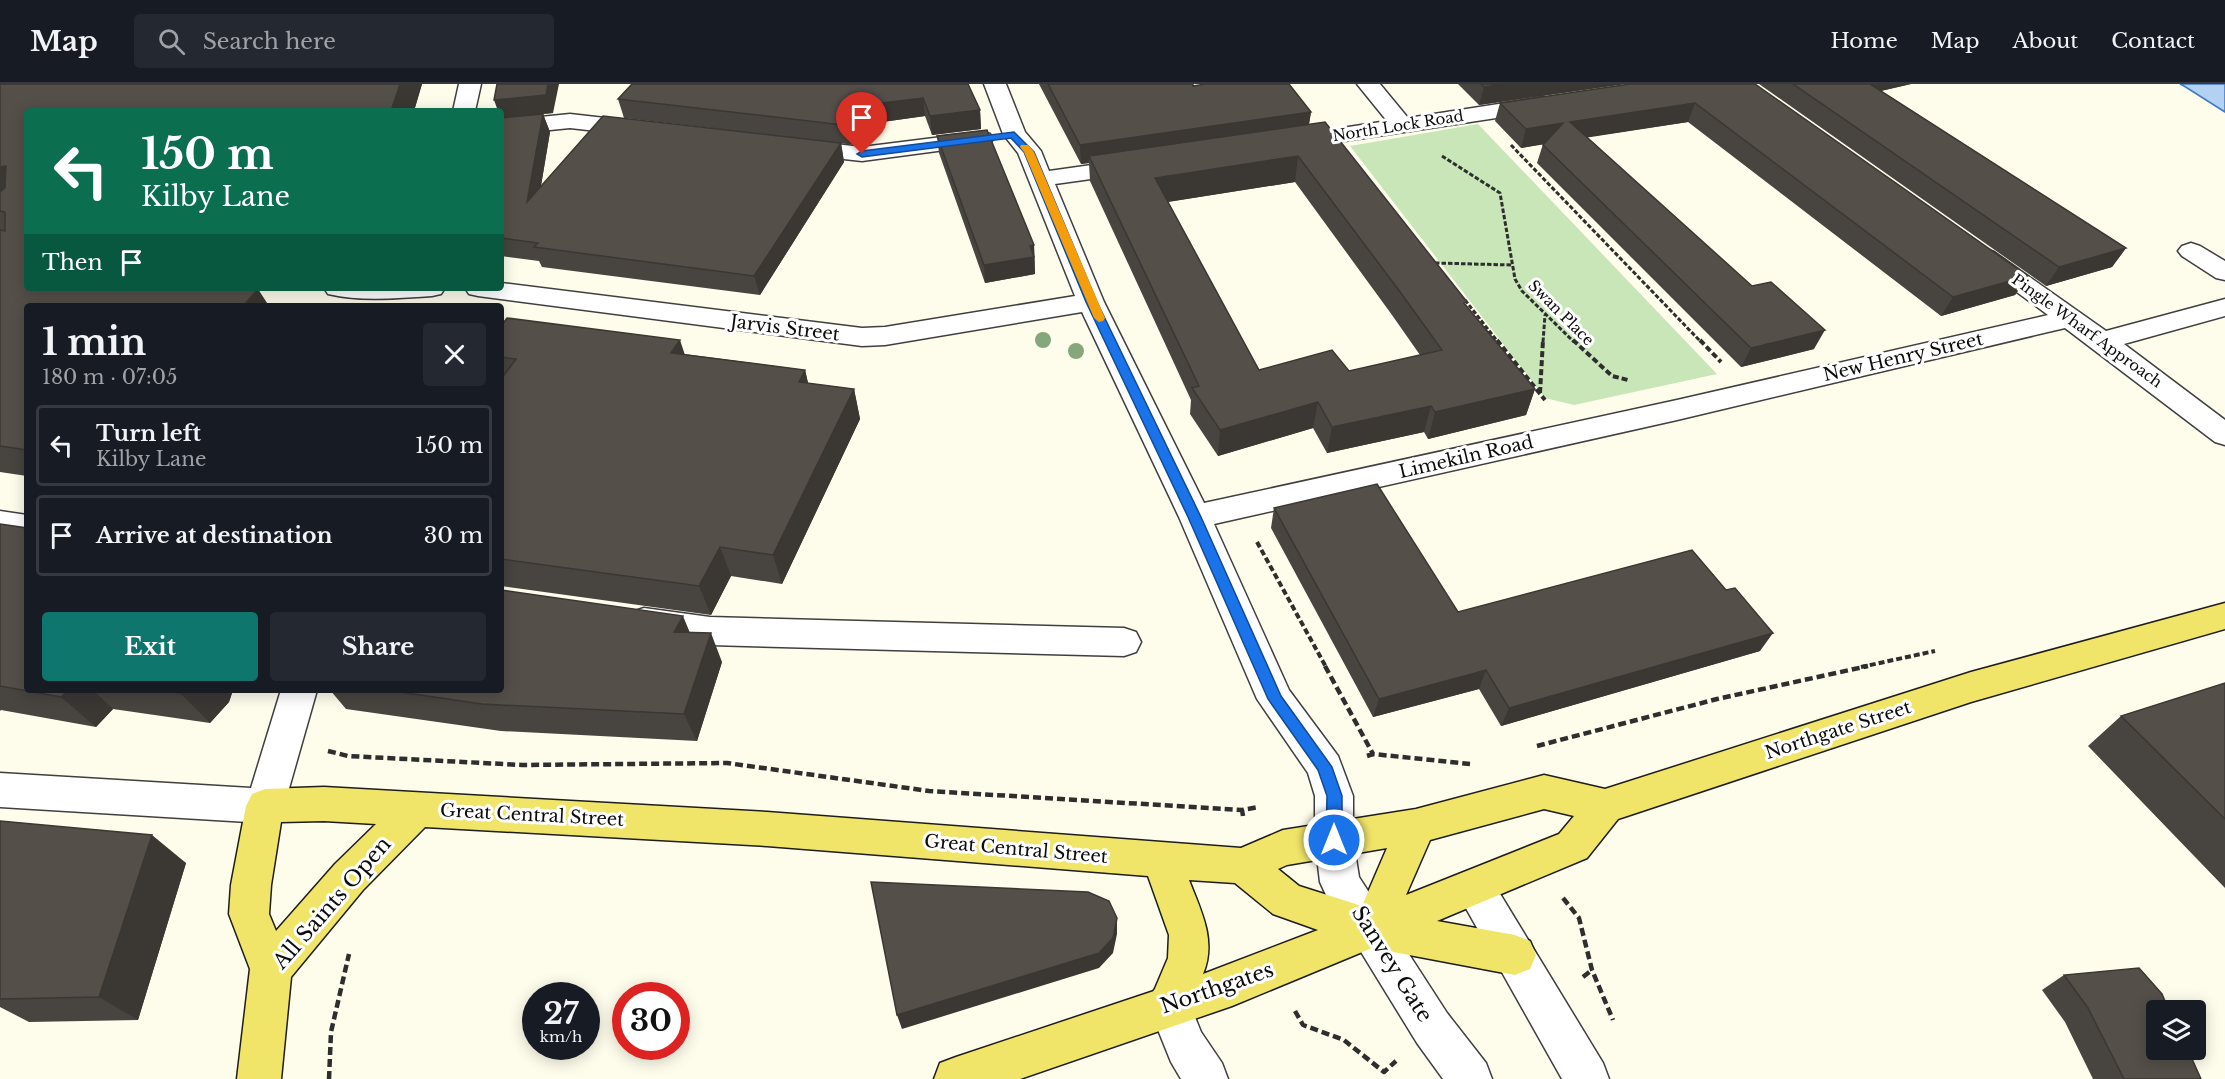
<!DOCTYPE html>
<meta charset="utf-8">
<style>
:root{--surface:#171b24;--page:#242831;--text:#f1f3f6;--muted:#9ea1a6;--line:#363941;--accent:#0f766e}
body{margin:0;font-family:"Libre Baskerville",serif;background:var(--page);color:var(--text);height:100vh;display:flex;flex-direction:column;font-size:22px;white-space:nowrap}
*{box-sizing:border-box;margin:0}
p{font-size:20px;color:var(--muted)}
.icon{flex:none;width:33px;height:33px;fill:none;stroke:currentColor;stroke-width:2;stroke-linecap:round;stroke-linejoin:round}
.map{position:relative;flex:1;overflow:hidden}
.panel{position:absolute;left:24px;top:219px;width:480px;height:390px;display:flex;flex-direction:column;background:var(--surface);border-radius:6px;box-shadow:0 3px 15px #0003}
.panel>*{flex:none}
.hud{position:absolute;left:24px;top:24px;width:480px;height:183px;border-radius:6px;box-shadow:0 3px 15px #0003;background:#0b6e4f;color:#fff;overflow:hidden}
.fabs{position:absolute;left:2146px;top:916px;display:grid;gap:12px}
.fabs a{display:grid;place-items:center;width:60px;height:60px;border-radius:6px;background:var(--surface);box-shadow:0 3px 15px #0003;font-size:30px}
.speed{position:absolute;left:522px;top:898px;display:flex;gap:12px;font-size:30px;font-weight:700;text-align:center}
.speed>*{display:grid;place-content:center;width:78px;height:78px;border-radius:50%;background:var(--surface);box-shadow:0 3px 15px #0003;line-height:1}
.speed small{font-size:15px;font-weight:400}
.speed .limit{border:9px solid #d22;background:#fff;color:#111}
.pin{position:absolute;display:grid;place-items:center;width:51px;height:51px;color:#fff;margin:-62px -26px;border-radius:50% 50% 50% 0;rotate:-45deg;box-shadow:0 0 6px #0007}
.pin .icon{rotate:45deg}
.me{position:absolute;width:66px;margin:-33px;rotate:0deg;stroke-linejoin:round;filter:drop-shadow(0 0 4px #0008)}
.turn{display:flex;align-items:center;gap:21px;height:126px;padding:0 18px;font-size:27px}
.turn .icon{width:78px;height:78px;stroke-width:2.5}
.turn b{display:block;font-size:42px;line-height:51px}
.then{display:flex;align-items:center;height:57px;padding:0 18px;background:#0003;gap:12px;font-size:22px}
.round{display:grid;place-items:center;flex:none;width:63px;height:63px;border-radius:6px;background:var(--page)}
.summary{display:flex;align-items:center;justify-content:space-between;height:102px;padding:0 18px}
h1{font-size:36px;font-weight:800;line-height:45px}
.action{display:flex;gap:12px;margin-top:auto;padding:12px 18px}
.action a{flex:1;height:69px;border-radius:6px;background:var(--accent);color:#fff;font-size:24px;font-weight:800;line-height:69px;text-align:center}
.action a+a{background:var(--page);color:var(--text)}
ul{padding:0;list-style:none}
li{display:flex;align-items:center;gap:18px;height:81px;margin:0 12px 9px;padding:0 6px;border:3px solid var(--line);border-radius:6px}
li div{flex:1}
li b{display:block;font-size:22px}
li em{font-style:normal}
header{display:flex;align-items:center;gap:36px;box-sizing:border-box;height:84px;padding:0 30px;background:var(--surface);border-bottom:2px solid var(--line)}
header strong{font-size:28px}
nav{display:flex;gap:33px;margin-inline-start:auto;font-size:21px}
.search{width:420px;height:54px;background:var(--page);display:flex;align-items:center;gap:15px;box-sizing:border-box;padding:0 21px;border-radius:6px;color:var(--muted);font-size:22px}
.map>svg:first-child{display:block}
.green{fill:#c8e6b8}
.water{fill:#b3d1f2;stroke:#3f7ac5;stroke-width:1.5}
.lines{fill:none;stroke-linecap:round;stroke-linejoin:round}
.minor-casing{stroke:#3f3f3f;stroke-width:3}
.major-casing{stroke:#1d1d1d;stroke-width:3}
.path-far2{stroke:#2e2e2e;stroke-width:3;stroke-dasharray:4.5 2;stroke-linecap:butt}
.path-far1{stroke:#2e2e2e;stroke-width:4;stroke-dasharray:6 3;stroke-linecap:butt}
.path{stroke:#2e2e2e;stroke-width:4.5;stroke-dasharray:8 4;stroke-linecap:butt}
.minor{fill:#fff;fill-rule:evenodd}
.major{fill:#f0e569;fill-rule:evenodd}
.tree{fill:#86a67c}
.wall{fill:#48443f;fill-rule:evenodd}
.shaded-wall{fill:#3b3733}
.building{fill:#544f49;stroke:#3b3733;stroke-width:1.5;fill-rule:evenodd}
.route{fill:#1a73e8;stroke:#114b97;stroke-width:1.5}
.slow{fill:#f59e0b}
.labels{text-anchor:middle;stroke-width:6;stroke-linejoin:round;paint-order:stroke}
.far-street-label{font-size:15px;fill:#0c0c0c;stroke:#fff}
.street-label{font-size:18px;fill:#0c0c0c;stroke:#fff}
.near-street-label{font-size:21px;fill:#0c0c0c;stroke:#fff}
</style>
<header>
<strong>Map</strong>
<div class="search"><svg class="icon" aria-label="search" viewBox="0 0 24 24"><circle cx="10" cy="10" r="6"/><path d="M15 15l6 6"/></svg>Search here</div>
<nav><a>Home</a><a>Map</a><a>About</a><a>Contact</a></nav>
</header>
<div class="map">
<svg width="2225" height="995" viewBox="0 0 2225 995">
<rect width="100%" height="100%" fill="#fefdec"/>
<path class="green" d="M 1478,40 L 1717,290 L 1574,321 L 1545,314 L 1350,62 Z"/>
<path class="water" d="M 2180,0 L 2225,0 L 2225,28 L 2184,2 Z"/>
<g class="lines">
<g class="minor-casing">
<path id="minor" d="M 459,0 L 481,0 L 475,27 L 453,27 Z
M 984,0 L 1006,0 L 1025,48 L 1041,67 L 1049,87 L 1134,75 L 1142,77 L 1146,82 L 1142,87 L 1134,89 L 1055,100 L 1104,218 L 1204,419 L 1677,316 L 2048,231 L 1976,178 L 1972,173 L 1976,168 L 1985,165 L 1994,168 L 2106,247 L 2225,215 L 2225,232 L 2124,260 L 2225,336 L 2225,361 L 2215,358 L 2065,244 L 1677,336 L 1214,440 L 1289,606 L 1338,672 L 1353,712 L 1353,756 L 1359,793 L 1447,929 L 1486,979 L 1492,995 L 1443,995 L 1417,959 L 1326,811 L 1320,798 L 1315,756 L 1315,712 L 1308,689 L 1257,615 L 1179,433 L 1082,228 L 885,261 L 862,262 L 478,212 L 469,210 L 465,204 L 501,204 L 501,199 L 862,244 L 885,243 L 1075,212 L 1018,69 L 1003,50 Z
M 1357,0 L 1380,0 L 1408,34 L 1543,13 L 1551,15 L 1554,20 L 1551,25 L 1543,27 L 1292,65 L 1284,63 L 1280,58 L 1284,53 L 1387,37 Z
M 570,30 L 640,38 L 648,40 L 651,45 L 648,50 L 640,52 L 570,44 L 501,51 L 501,37 Z
M 982,48 L 990,50 L 993,55 L 990,60 L 862,77 L 798,70 L 790,68 L 786,63 L 790,58 L 798,56 L 862,63 Z
M 2191,159 L 2200,162 L 2225,177 L 2225,196 L 2216,194 L 2182,172 L 2178,167 L 2182,162 Z
M 324,204 L 445,204 L 441,210 L 432,212 C 397,214 362,218 328,210 Z
M 0,427 L 27,431 L 27,455 L 0,451 Z
M 644,524 L 710,533 L 1124,544 L 1136,548 L 1141,558 L 1136,568 L 1124,572 L 710,561 L 632,546 L 627,537 L 632,528 Z
M 281,606 L 317,606 L 284,722 L 278,734 L 265,739 L 0,723 L 0,689 L 251,704 Z
M 1474,785 L 1488,790 L 1603,979 L 1609,995 L 1562,995 L 1454,803 L 1460,790 Z
M 1169,900 L 1184,906 L 1201,948 L 1222,979 L 1228,995 L 1181,995 L 1171,978 L 1148,921 L 1154,906 Z"/>
</g>
<g class="major-casing">
<path id="major" d="M 2225,519 L 2225,545 L 1971,618 L 1618,735 L 1587,774 L 1437,837 L 1515,851 L 1530,857 L 1536,871 L 1530,885 L 1515,891 L 1372,864 L 1232,922 L 1020,995 L 934,995 L 940,979 L 956,973 L 1154,907 L 1168,874 L 1169,851 L 1148,792 L 767,762 L 425,743 L 363,806 L 291,893 L 281,995 L 237,995 L 250,885 L 229,830 L 231,801 L 246,722 L 252,710 L 265,705 L 324,703 L 767,728 L 1241,764 L 1283,746 L 1416,725 L 1544,691 L 1605,705 L 1971,588 ZM 1544,725 L 1574,732 L 1559,750 L 1406,811 L 1430,756 ZM 324,737 L 376,740 L 335,780 L 276,847 L 269,830 L 271,801 L 281,738 ZM 1387,764 L 1362,822 L 1299,802 L 1278,785 L 1287,781 ZM 1189,796 L 1235,799 L 1273,830 L 1318,846 L 1203,890 C 1217,857 1201,827 1189,796 Z"/>
</g>
<path class="path-far2" d="M 1511,61 L 1701,258
M 1442,72 L 1500,109 L 1515,195 L 1522,207 L 1574,258
M 1435,179 L 1512,181
M 1465,216 L 1498,258
M 1543,258 L 1545,231"/>
<path class="path-far1" d="M 1497,256 L 1545,316
M 1573,256 L 1612,292 L 1628,296
M 1700,256 L 1721,278
M 1540,309 L 1543,256
M 1257,458 L 1326,583
M 1861,583 L 1935,567"/>
<path class="path" d="M 1325,582 L 1373,670
M 1537,662 L 1717,615 L 1868,582
M 328,667 L 348,672 L 522,681 L 727,679 L 929,707 L 1242,726
M 1367,672 L 1373,670 L 1470,680
M 1243,732 L 1242,726 L 1259,723
M 1563,814 L 1579,834 L 1592,886 L 1613,936
M 1583,893 L 1592,886
M 1295,927 L 1303,941 L 1344,956 L 1384,988 L 1396,977
M 329,995 L 331,948 L 349,870"/>
<use href="#minor" class="minor"/>
<use href="#major" class="major"/>
</g>
<g class="tree">
<circle cx="1043" cy="256" r="8"/>
<circle cx="1076" cy="267" r="8"/>
</g>
<path class="wall" d="M 0,0 L 422,0 L 414,27 L 27,27 L 27,392 L 0,388 Z
M 968,0 L 980,26 L 981,45 L 932,51 L 925,32 L 868,40 L 855,61 L 624,34 L 618,15 Z
M 1039,0 L 1193,0 L 1193,2 L 1311,28 L 1309,40 L 1466,222 L 1535,305 L 1526,331 L 1428,355 L 1424,348 L 1327,369 L 1313,344 L 1218,372 L 1190,330 L 1191,316 L 1090,97 L 1089,79 L 1081,80 ZM 1295,98 L 1392,231 L 1420,271 L 1349,287 L 1259,286 L 1168,118 Z
M 1458,0 L 1625,0 L 1479,21 Z
M 1755,0 L 2028,192 L 2015,211 L 1941,232 L 1688,38 L 1587,53 L 1814,265 L 1741,283 L 1537,79 L 1543,60 L 1521,64 L 1495,37 L 1500,19 Z
M 1759,0 L 1911,0 L 1881,7 L 2126,164 L 2112,183 L 2046,202 Z
M 501,27 L 553,29 L 543,30 L 550,48 L 541,102 L 841,59 L 844,78 L 760,211 L 542,183 L 539,177 L 501,172 Z
M 937,52 L 1034,161 L 1035,190 L 985,199 L 939,69 Z
M 501,242 L 684,270 L 805,286 L 808,299 L 854,305 L 860,335 L 782,500 L 731,492 L 711,531 L 501,502 Z
M 1274,424 L 1458,528 L 1726,506 L 1760,567 L 1501,642 L 1479,605 L 1373,633 L 1271,444 Z
M 0,440 L 27,606 L 233,606 L 229,618 L 210,639 L 113,625 L 96,643 L 1,626 L 0,627 Z
M 690,548 L 722,578 L 697,657 L 501,647 L 346,625 L 330,606 L 501,606 Z
M 2225,599 L 2225,804 L 2088,662 L 2121,632 Z
M 0,737 L 186,779 L 138,936 L 29,938 L 0,923 Z
M 2064,891 L 2201,995 L 2093,995 L 2065,938 L 2042,906 Z"/>
<path class="shaded-wall" d="M 400,0 L 422,0 L 414,27 L 391,27 Z
M 548,0 L 559,0 L 553,29 L 543,30 L 550,48 L 535,137 L 527,118 L 501,33 L 501,27 L 498,27 L 494,16 Z
M 1504,0 L 1625,0 L 1479,21 L 1484,3 Z
M 1860,0 L 1911,0 L 1854,13 Z
M 923,14 L 925,32 L 868,40 L 855,61 L 852,42 L 865,21 Z
M 1695,19 L 1688,38 L 1565,57 L 1570,38 Z
M 980,26 L 981,45 L 932,51 L 930,32 Z
M 1311,28 L 1308,46 L 1089,72 L 1089,79 L 1081,80 L 1080,61 Z
M 1563,39 L 1558,58 L 1521,64 L 1526,45 Z
M 841,59 L 844,78 L 760,211 L 754,192 Z
M 1298,72 L 1295,98 L 1154,120 L 1155,94 Z
M 6,82 L 27,109 L 0,126 L 0,83 Z
M 1034,161 L 1035,190 L 985,199 L 984,181 L 1030,162 Z
M 2126,164 L 2112,183 L 2046,202 L 2059,183 Z
M 2028,192 L 2015,211 L 1941,232 L 1953,213 Z
M 258,205 L 269,222 L 243,222 Z
M 1825,246 L 1814,265 L 1741,283 L 1751,264 Z
M 680,256 L 690,286 L 671,269 Z
M 805,286 L 812,316 L 799,298 Z
M 854,305 L 860,335 L 782,500 L 773,471 Z
M 1535,305 L 1526,331 L 1428,355 L 1435,328 Z
M 1318,318 L 1313,344 L 1218,372 L 1220,346 Z
M 1431,322 L 1424,348 L 1327,369 L 1332,343 Z
M 720,463 L 731,492 L 711,531 L 699,502 Z
M 683,532 L 695,561 L 674,548 Z
M 711,549 L 722,578 L 697,657 L 684,630 Z
M 1773,549 L 1760,567 L 1501,642 L 1509,624 Z
M 1486,586 L 1479,605 L 1373,633 L 1379,615 Z
M 68,606 L 93,606 L 113,625 L 96,643 L 61,613 Z
M 183,606 L 233,606 L 229,618 L 210,639 L 180,609 Z
M 152,751 L 186,779 L 138,936 L 99,913 Z
M 1117,834 L 1117,850 L 1113,869 L 1099,884 L 902,945 L 897,931 Z"/>
<path class="building" d="M 0,0 L 400,0 L 391,27 L 27,27 L 27,204 L 258,205 L 243,222 L 27,222 L 27,366 L 0,362 L 0,146 L 5,147 L 5,128 L 0,127 L 0,108 L 5,104 L 6,82 L 0,83 Z
M 497,0 L 548,0 L 546,11 L 494,16 Z
M 632,0 L 968,0 L 980,26 L 930,32 L 923,14 L 865,21 L 852,42 L 618,15 Z
M 1048,0 L 1193,0 L 1193,2 L 1205,0 L 1289,0 L 1311,28 L 1080,61 Z
M 1481,0 L 1504,0 L 1484,3 Z
M 1630,0 L 1755,0 L 2028,192 L 1953,213 L 1695,19 L 1570,38 L 1752,202 L 1771,198 L 1825,246 L 1751,264 L 1543,61 L 1563,39 L 1526,45 L 1500,19 Z
M 1793,0 L 1870,0 L 2126,164 L 2059,183 Z
M 543,30 L 527,118 L 603,32 L 841,59 L 754,192 L 534,163 L 538,159 L 501,154 L 501,34 Z
M 1325,38 L 1467,218 L 1464,219 L 1535,305 L 1435,328 L 1431,322 L 1332,343 L 1318,318 L 1220,346 L 1192,304 L 1199,302 L 1089,72 ZM 1298,72 L 1398,205 L 1442,266 L 1349,287 L 1332,266 L 1259,286 L 1155,94 Z
M 987,46 L 1034,161 L 1030,162 L 1034,173 L 984,181 L 937,52 Z
M 507,234 L 680,256 L 671,269 L 805,286 L 799,298 L 854,305 L 773,471 L 720,463 L 699,502 L 501,475 L 501,295 L 516,275 L 501,273 L 501,242 Z
M 1377,400 L 1458,528 L 1692,466 L 1726,506 L 1735,504 L 1773,549 L 1509,624 L 1486,586 L 1379,615 L 1274,424 Z
M 0,440 L 27,444 L 27,606 L 68,606 L 61,613 L 0,602 Z
M 501,506 L 683,532 L 674,548 L 711,549 L 684,630 L 482,620 L 386,606 L 501,606 Z
M 2225,599 L 2225,735 L 2121,632 Z
M 157,606 L 183,606 L 180,609 Z
M 0,737 L 152,751 L 99,913 L 0,915 Z
M 871,798 L 1088,808 L 1109,817 L 1117,834 L 1113,854 L 1099,869 L 897,931 Z
M 2139,884 L 2162,910 L 2169,927 L 2157,927 L 2157,966 L 2188,966 L 2201,995 L 2124,995 L 2088,924 L 2064,891 Z"/>
<path class="route" d="M 1014,48 L 1034,68 L 1097,218 L 1201,433 L 1281,612 L 1332,683 L 1342,712 L 1342,756 L 1340,761 L 1334,763 L 1328,761 L 1326,756 L 1327,712 L 1318,686 L 1268,615 L 1188,433 L 1086,218 L 1024,68 L 1011,54 L 862,73 L 857,70 L 862,67 Z"/>
<path class="slow" d="M 1021,61 L 1028,61 L 1034,68 L 1105,234 L 1103,237 L 1099,238 L 1094,234 L 1024,68 L 1020,63 Z"/>
<g class="labels">
<g class="far-street-label">
<text transform="translate(1398 42) rotate(-9)" y="5">North Lock Road</text>
<text transform="translate(1561 229) rotate(45)" y="5">Swan Place</text>
<text transform="translate(2087 247) rotate(36)" y="5">Pingle Wharf Approach</text>
</g>
<g class="street-label">
<text transform="translate(785 244) rotate(7)" y="6">Jarvis Street</text>
<text transform="translate(1903 273) rotate(-13)" y="6">New Henry Street</text>
<text transform="translate(1466 373) rotate(-13)" y="6">Limekiln Road</text>
<text transform="translate(1838 646) rotate(-18)" y="6">Northgate Street</text>
<text transform="translate(532 731) rotate(3)" y="6">Great Central Street</text>
<text transform="translate(1016 765) rotate(5)" y="6">Great Central Street</text>
</g>
<g class="near-street-label">
<text transform="translate(332 819) rotate(-49)" y="7">All Saints Open</text>
<text transform="translate(1392 880) rotate(58)" y="7">Sanvey Gate</text>
<text transform="translate(1217 904) rotate(-19)" y="7">Northgates</text>
</g>
</g>
</svg>
<div class="fabs">
<a><svg class="icon" aria-label="layers" viewBox="0 0 24 24"><path d="M12 4l9 5-9 5-9-5zM3 14l9 5 9-5"/></svg></a>
</div>
<div class="speed"><div>27<small>km/h</small></div><div class="limit">30</div></div>
<div class="pin" style="left:862px;top:70px;background:#d93025"><svg class="icon" aria-label="arrive" viewBox="0 0 24 24"><path d="M6 21V4h12l-3 4 3 4H6"/></svg></div>
<svg class="me" style="left:1334px;top:756px" viewBox="-20 -20 40 40"><circle r="17" fill="#1a73e8" stroke="#fff" stroke-width="3"/><path d="M0-11L8 9 0 5-8 9z" fill="#fff"/></svg>
<div class="hud">
<div class="turn"><svg class="icon" aria-label="left" viewBox="0 0 24 24"><path d="M17 20v-9H6M10 6l-5 5 5 5"/></svg><div><b>150 m</b>Kilby Lane</div></div>
<div class="then">Then<svg class="icon" aria-label="arrive" viewBox="0 0 24 24"><path d="M6 21V4h12l-3 4 3 4H6"/></svg></div>
</div>
<section class="panel">
<div class="summary"><div><h1>1 min</h1><p>180 m · 07:05</p></div><a class="round"><svg class="icon" aria-label="close" viewBox="0 0 24 24"><path d="M6 6l12 12M18 6L6 18"/></svg></a></div>
<ul>
<li><svg class="icon" aria-label="left" viewBox="0 0 24 24"><path d="M17 20v-9H6M10 6l-5 5 5 5"/></svg><div><b>Turn left</b><p>Kilby Lane</p></div><em>150 m</em></li>
<li><svg class="icon" aria-label="arrive" viewBox="0 0 24 24"><path d="M6 21V4h12l-3 4 3 4H6"/></svg><div><b>Arrive at destination</b></div><em>30 m</em></li>
</ul>
<div class="action"><a>Exit</a><a>Share</a></div>
</section>
</div>
